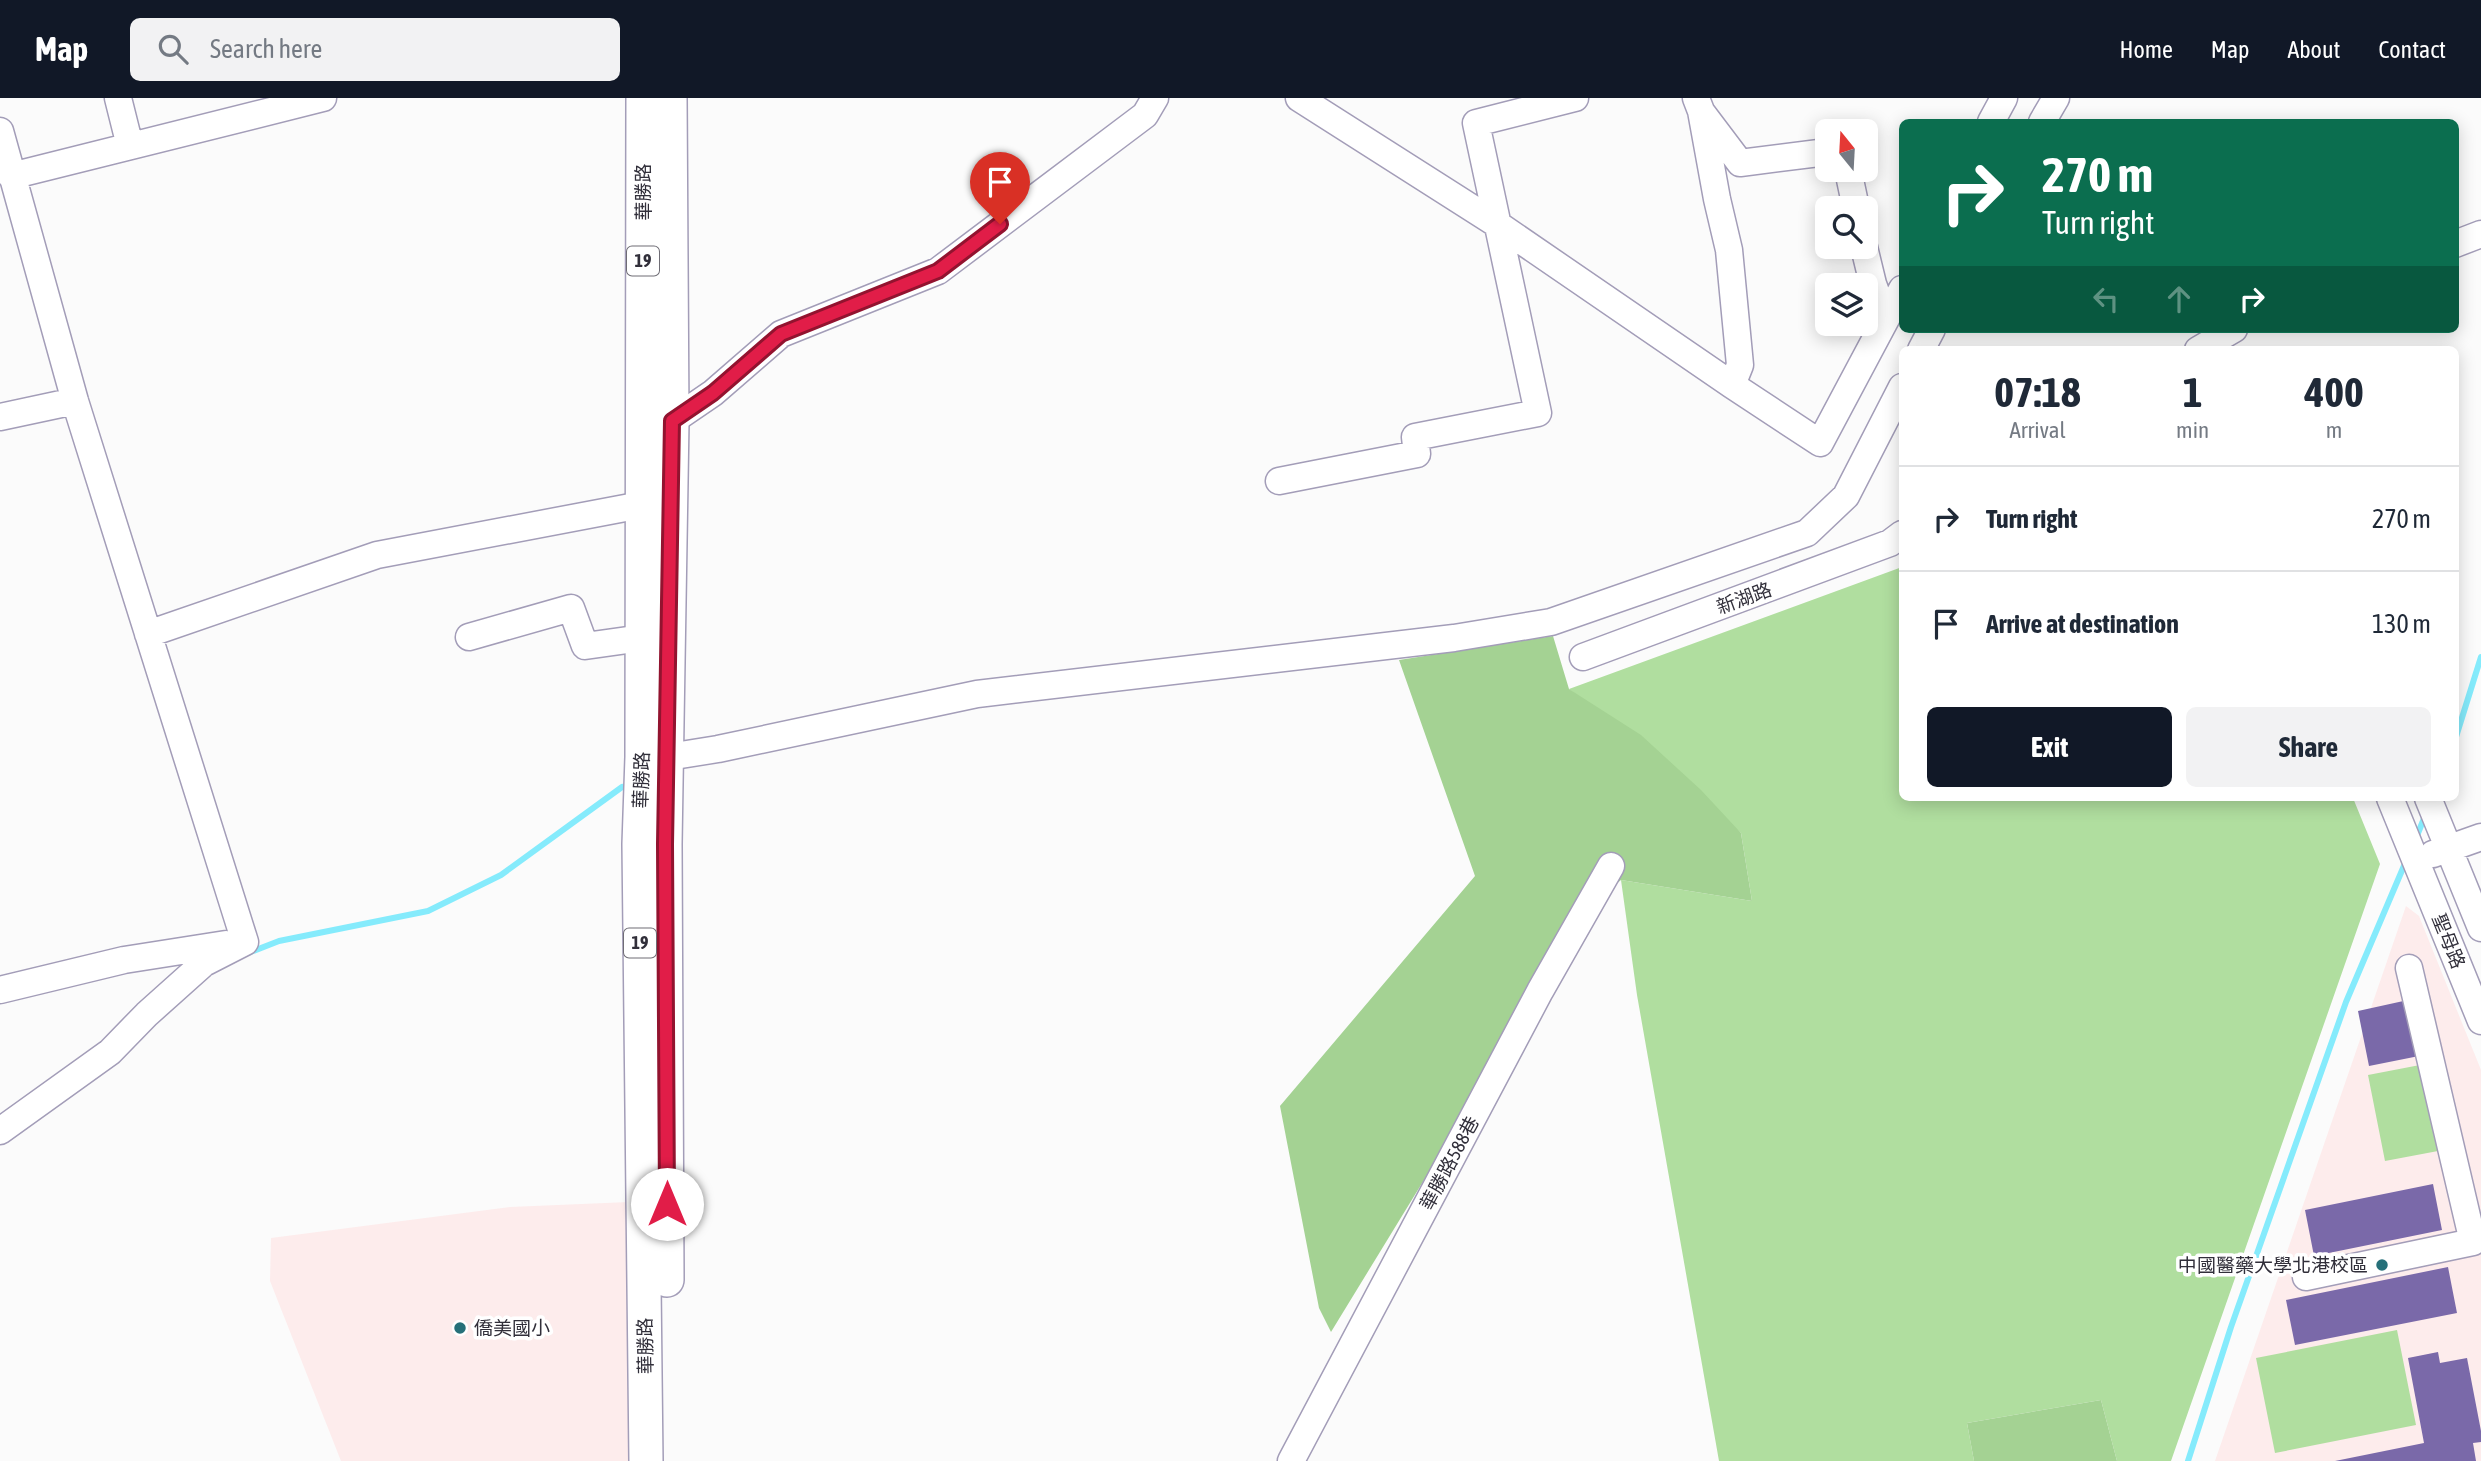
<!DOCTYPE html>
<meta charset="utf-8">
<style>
:root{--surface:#fff;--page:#f2f2f3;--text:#1f2937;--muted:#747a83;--line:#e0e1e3;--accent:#111827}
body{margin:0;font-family:"Asap Condensed","Noto Sans TC",sans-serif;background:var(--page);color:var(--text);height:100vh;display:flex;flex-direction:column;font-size:26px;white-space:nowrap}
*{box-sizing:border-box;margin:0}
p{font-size:23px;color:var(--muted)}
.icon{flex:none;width:38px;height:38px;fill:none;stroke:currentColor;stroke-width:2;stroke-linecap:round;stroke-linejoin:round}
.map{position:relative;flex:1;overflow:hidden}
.side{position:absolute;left:1899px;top:248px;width:560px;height:455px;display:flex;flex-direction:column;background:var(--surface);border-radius:10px;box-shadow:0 4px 18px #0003}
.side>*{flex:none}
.hud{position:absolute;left:1899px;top:21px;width:560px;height:214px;border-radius:10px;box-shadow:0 4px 18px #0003;background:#0b6e4f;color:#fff;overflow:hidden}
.needle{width:46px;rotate:342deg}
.tools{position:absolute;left:1815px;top:21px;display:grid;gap:14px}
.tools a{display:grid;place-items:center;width:63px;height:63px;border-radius:10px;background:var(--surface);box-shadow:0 4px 18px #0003;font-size:35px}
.pin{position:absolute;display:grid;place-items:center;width:60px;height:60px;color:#fff;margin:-72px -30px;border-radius:50% 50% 50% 0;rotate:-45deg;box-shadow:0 0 7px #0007}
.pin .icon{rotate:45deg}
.me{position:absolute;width:77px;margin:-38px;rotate:0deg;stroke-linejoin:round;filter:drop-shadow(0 0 5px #0008)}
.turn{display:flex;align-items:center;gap:24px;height:147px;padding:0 28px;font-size:32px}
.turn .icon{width:91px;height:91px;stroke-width:2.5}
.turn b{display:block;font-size:49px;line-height:60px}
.lanes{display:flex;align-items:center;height:66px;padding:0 28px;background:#0003;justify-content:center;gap:35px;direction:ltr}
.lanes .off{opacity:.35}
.eta{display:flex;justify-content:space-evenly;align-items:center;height:119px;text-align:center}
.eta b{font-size:42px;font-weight:700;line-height:49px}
.action{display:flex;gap:14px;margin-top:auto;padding:14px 28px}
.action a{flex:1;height:80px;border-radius:10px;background:var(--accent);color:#fff;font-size:28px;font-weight:700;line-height:80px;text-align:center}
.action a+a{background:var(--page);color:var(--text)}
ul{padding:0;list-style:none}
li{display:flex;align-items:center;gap:21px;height:105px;padding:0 28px;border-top:2px solid var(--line)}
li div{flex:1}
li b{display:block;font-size:26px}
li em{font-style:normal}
header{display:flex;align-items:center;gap:42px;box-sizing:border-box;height:98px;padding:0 35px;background:var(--accent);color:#fff}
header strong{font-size:33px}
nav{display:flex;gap:38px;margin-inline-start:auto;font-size:24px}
.search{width:490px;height:63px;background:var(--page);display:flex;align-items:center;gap:18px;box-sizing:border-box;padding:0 24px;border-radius:10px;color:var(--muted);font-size:26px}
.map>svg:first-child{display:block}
.education{fill:#fdecec}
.green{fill:#b0de9f}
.forest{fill:#a4d293}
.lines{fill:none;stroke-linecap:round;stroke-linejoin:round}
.stream{stroke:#85ebfc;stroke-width:6}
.building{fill:#7a69a9}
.minor-casing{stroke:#a39db8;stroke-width:29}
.major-casing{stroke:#a39db8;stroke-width:36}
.minor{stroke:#fff;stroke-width:26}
.major{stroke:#fff;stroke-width:33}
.route-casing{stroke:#92132f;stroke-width:18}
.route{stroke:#e11d48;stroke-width:12}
.poi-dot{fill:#267079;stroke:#fff;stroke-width:2.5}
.labels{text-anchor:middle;stroke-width:7;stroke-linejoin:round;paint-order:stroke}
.shield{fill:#fff;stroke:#6f6d75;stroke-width:2}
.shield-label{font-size:18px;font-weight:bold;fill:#312f3a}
.street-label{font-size:19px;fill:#312f3a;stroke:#fff}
.poi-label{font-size:19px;fill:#312f3a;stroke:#fff;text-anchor:end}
</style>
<header>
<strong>Map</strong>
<div class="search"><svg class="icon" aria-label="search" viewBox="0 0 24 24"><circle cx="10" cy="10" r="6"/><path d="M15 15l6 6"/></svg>Search here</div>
<nav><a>Home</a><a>Map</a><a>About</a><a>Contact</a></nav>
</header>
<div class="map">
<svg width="2481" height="1363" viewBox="0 0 2481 1363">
<rect width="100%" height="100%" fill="#fbfbfb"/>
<path class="education" d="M 2406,808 L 2419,818 L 2481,972 L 2481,1363 L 2215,1363 Z
M 629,1104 L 634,1363 L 341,1363 L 270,1183 L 271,1140 L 510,1109 Z"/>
<path class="green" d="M 1902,469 L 1902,700 L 2353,700 L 2380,766 L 2171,1363 L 2117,1363 L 2101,1302 L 1967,1325 L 1974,1363 L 1719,1363 L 1637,897 L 1621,782 L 1752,803 L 1741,735 L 1569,591 Z
M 2420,967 L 2438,1053 L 2385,1063 L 2368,977 Z
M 2397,1232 L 2416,1327 L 2275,1355 L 2256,1260 Z"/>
<path class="forest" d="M 1553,538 L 1569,591 L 1641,637 L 1701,692 L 1741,735 L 1752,803 L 1621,782 L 1594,804 L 1331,1234 L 1319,1210 L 1280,1008 L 1475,778 L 1399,562 Z
M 2101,1302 L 2117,1363 L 1974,1363 L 1967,1325 Z"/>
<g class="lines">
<path class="stream" d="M 2455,642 L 2481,559
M 2416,740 L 2425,718
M 248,855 L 279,843 L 428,813 L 501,777 L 622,689
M 2188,1363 L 2231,1229 L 2346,904 L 2406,763"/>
</g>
<path class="building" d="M 2408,902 L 2419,958 L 2369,968 L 2358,913 Z
M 2433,1086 L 2442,1132 L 2314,1158 L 2305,1112 Z
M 2448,1169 L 2457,1215 L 2295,1247 L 2286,1202 Z
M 2438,1254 L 2440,1265 L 2467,1260 L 2481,1333 L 2481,1344 L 2473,1345 L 2476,1363 L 2335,1363 L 2424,1345 L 2408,1260 Z"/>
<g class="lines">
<g class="minor-casing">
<path id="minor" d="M 118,0 L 130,48
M 1299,0 L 1500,128 L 1732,287 L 1820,345 L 1902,191
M 1696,0 L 1701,13 L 1717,101 L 1729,152 L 1740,267 L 1732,287
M 1703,16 L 1740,65 L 1827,54
M 1991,24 L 2004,0
M 2042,24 L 2056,0
M 0,33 L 75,303 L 245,844 L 204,865 L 147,916 L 110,954 L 0,1033
M 1848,72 L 1856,110
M 11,78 L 323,0
M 2455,146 L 2481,136
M 1864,149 L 1873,186 L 1886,221
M 1921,252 L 1932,231
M 2198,252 L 2234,231
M 0,319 L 75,303
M 656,325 L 672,323 L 713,295 L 781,236 L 938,173 L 1145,17 L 1155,0
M 1279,383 L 1417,356 L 1415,339 L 1538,315 L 1476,25 L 1575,0
M 148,536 L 377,457 L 641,407 L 660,406
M 469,539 L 571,510 L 585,548 L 642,540
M 1583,559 L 1890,445 L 1902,436
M 647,659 L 668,659 L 718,651 L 977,596 L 1454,540 L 1551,524 L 1807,435 L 1846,398 L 1902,289
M 2390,700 L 2481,923
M 2428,700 L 2481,830
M 2433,756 L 2481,739
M 0,892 L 124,862 L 226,846
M 2306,1179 L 2473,1144 L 2409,870
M 1291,1363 L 1540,893 L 1611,768"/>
</g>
<g class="major-casing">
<path id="major" d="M 643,0 L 642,659 L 639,746 L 646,1363
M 667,1182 L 665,746 L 672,323 L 670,0"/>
</g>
<use href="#minor" class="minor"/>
<use href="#major" class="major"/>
</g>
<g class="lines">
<g class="route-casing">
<path id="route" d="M 667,1106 L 665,746 L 672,323 L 713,295 L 781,236 L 938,173 L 1000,126"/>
</g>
<use href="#route" class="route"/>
</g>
<g class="poi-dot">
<circle cx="2382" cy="1167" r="7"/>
<circle cx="460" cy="1230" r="7"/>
</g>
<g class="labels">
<g class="shield">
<rect x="627" y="148.5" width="32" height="29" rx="5"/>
<rect x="624" y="830.5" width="32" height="29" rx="5"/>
</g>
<g class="shield-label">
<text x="643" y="169">19</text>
<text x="640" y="851">19</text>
</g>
<g class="street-label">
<text transform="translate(643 94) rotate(-90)" y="7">華勝路</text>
<text transform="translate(1744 500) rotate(-20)" y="7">新湖路</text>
<text transform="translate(641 682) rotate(-88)" y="7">華勝路</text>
<text transform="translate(2449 843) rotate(68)" y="7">聖母路</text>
<text transform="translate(1449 1065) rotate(-62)" y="7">華勝路588巷</text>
<text transform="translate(645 1248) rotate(-91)" y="7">華勝路</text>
</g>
<g class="poi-label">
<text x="2368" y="1174">中國醫藥大學北港校區</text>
<text x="474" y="1237" text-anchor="start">僑美國小</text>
</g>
</g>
</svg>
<div class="tools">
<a><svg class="needle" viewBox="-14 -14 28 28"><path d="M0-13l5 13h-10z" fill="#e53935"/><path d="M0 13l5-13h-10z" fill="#747a83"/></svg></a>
<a><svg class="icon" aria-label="search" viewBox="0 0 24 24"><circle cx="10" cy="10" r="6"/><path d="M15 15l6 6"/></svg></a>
<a><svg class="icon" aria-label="layers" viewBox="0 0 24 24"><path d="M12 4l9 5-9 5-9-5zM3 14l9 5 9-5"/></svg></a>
</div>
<div class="pin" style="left:1000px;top:126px;background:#d93025"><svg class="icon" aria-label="arrive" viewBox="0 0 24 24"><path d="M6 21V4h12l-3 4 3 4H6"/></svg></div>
<svg class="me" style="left:667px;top:1106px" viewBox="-20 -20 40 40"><circle r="19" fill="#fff"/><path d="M0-13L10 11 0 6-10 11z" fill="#e11d48"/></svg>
<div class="hud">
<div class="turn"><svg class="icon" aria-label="right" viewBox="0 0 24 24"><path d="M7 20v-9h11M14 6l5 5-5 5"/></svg><div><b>270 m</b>Turn right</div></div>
<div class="lanes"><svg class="icon off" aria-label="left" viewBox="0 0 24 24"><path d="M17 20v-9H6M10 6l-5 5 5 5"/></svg><svg class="icon off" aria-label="ahead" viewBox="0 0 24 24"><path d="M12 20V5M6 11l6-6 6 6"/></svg><svg class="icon" aria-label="right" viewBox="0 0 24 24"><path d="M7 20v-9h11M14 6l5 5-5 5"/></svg></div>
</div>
<section class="side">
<div class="eta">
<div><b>07:18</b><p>Arrival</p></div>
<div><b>1</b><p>min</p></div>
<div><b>400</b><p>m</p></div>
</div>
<ul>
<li><svg class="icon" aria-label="right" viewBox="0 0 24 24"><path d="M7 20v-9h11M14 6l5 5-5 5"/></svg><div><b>Turn right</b></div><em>270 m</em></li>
<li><svg class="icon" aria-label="arrive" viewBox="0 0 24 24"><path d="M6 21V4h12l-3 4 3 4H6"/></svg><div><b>Arrive at destination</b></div><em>130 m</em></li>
</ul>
<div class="action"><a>Exit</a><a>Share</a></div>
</section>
</div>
